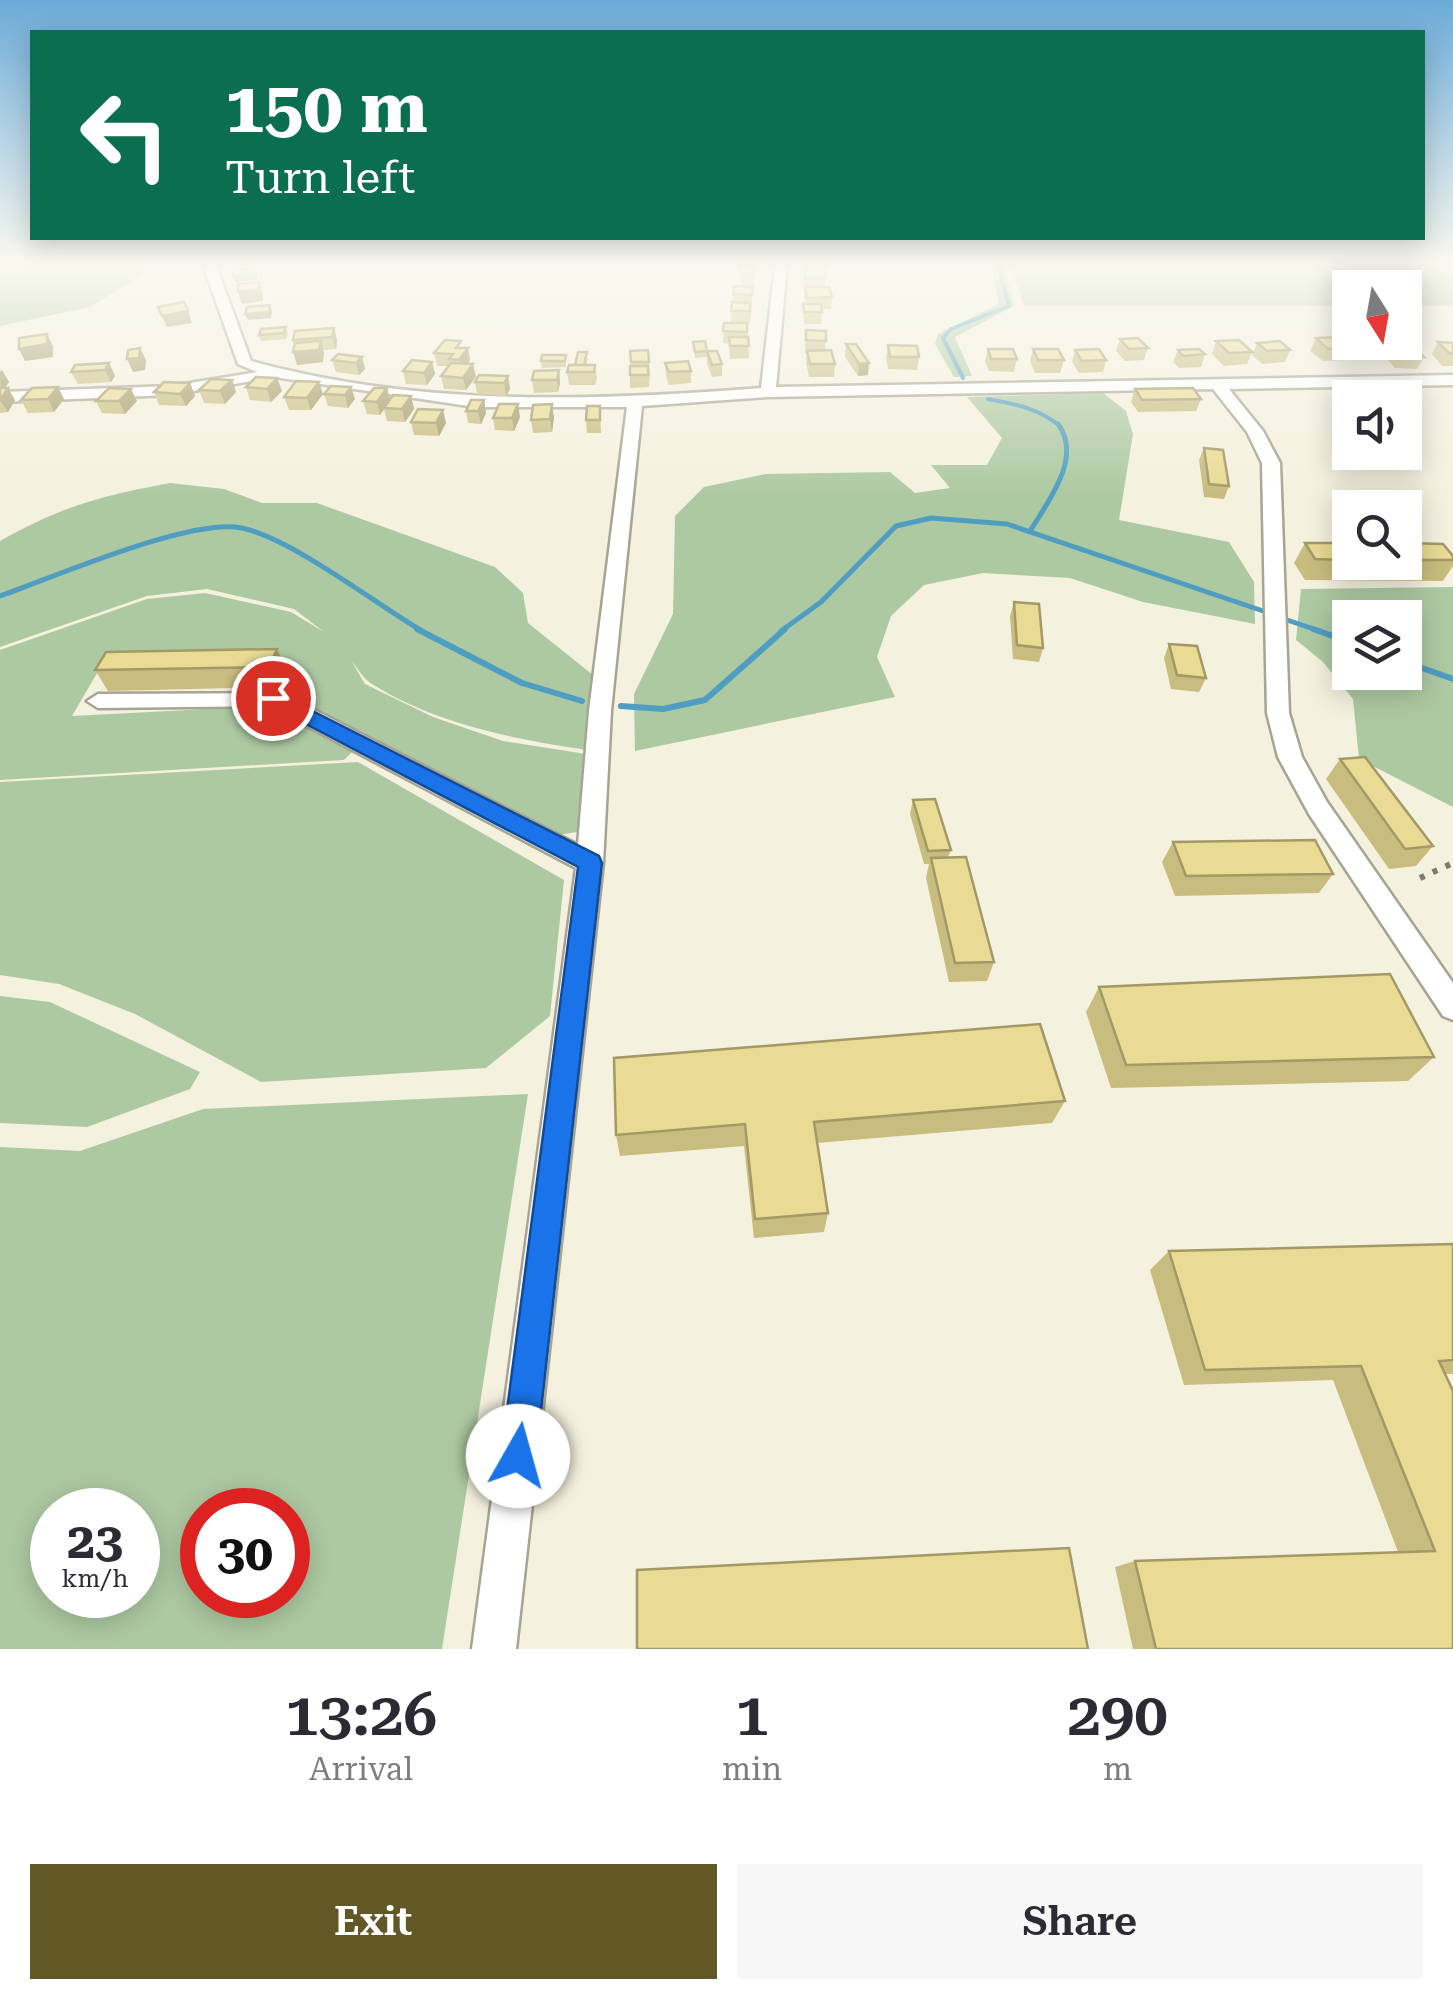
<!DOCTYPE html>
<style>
:root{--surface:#fff;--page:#f7f7f7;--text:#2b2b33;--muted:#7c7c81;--accent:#625825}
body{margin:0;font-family:"Roboto Serif",serif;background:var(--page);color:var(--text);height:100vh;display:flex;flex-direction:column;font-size:38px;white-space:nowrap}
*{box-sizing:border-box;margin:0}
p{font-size:32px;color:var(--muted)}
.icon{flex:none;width:55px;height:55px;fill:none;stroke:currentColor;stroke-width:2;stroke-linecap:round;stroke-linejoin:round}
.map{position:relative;height:1649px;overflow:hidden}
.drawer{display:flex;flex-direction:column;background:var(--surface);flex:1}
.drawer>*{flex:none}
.hud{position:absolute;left:30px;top:30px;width:1395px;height:210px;border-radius:0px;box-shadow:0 5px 25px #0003;background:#0b6e4f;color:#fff;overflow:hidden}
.needle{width:65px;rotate:169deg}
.fabs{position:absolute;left:1332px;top:270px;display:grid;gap:20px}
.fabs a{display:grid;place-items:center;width:90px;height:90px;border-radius:0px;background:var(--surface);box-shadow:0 5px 25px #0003;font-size:50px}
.speed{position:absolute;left:30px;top:1488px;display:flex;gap:20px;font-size:50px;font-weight:700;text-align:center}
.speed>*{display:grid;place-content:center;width:130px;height:130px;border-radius:50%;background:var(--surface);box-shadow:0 5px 25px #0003;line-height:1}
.speed small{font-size:25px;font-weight:400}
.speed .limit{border:15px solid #d22;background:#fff;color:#111}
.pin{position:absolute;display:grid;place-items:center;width:85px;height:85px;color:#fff;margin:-42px;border:5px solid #fff;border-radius:50%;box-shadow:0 2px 10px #0007}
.me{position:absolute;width:110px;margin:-55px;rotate:7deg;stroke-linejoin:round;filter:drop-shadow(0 0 8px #0008)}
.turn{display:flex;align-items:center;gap:35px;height:210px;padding:0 30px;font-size:45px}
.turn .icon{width:130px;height:130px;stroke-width:2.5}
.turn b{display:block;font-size:70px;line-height:85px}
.eta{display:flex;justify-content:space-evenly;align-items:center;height:170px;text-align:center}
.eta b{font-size:60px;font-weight:600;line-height:70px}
.cta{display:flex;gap:20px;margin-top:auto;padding:20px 30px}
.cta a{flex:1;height:115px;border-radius:0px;background:var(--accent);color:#fff;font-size:40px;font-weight:600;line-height:115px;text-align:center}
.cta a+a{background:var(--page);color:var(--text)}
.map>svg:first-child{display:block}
.green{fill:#adc9a2;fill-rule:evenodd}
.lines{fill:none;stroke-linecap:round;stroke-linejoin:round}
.stream-far2{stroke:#4f9dc1;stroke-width:4}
.stream-far1{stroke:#4f9dc1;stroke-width:5}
.stream{stroke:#4f9dc1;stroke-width:6}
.street-casing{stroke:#a7a493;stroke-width:5}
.street{fill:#fff;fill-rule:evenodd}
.rail{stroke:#7e7c70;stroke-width:6;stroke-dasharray:5 9;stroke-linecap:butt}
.wall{fill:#c8bc7e}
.shaded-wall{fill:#a39967}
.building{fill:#e9db93;stroke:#a39967;stroke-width:2.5}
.route{fill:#1a73e8;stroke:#114b97;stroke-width:2.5}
</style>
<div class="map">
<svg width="1453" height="1649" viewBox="0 0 1453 1649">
<rect width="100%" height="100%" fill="#f5f1df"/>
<path class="green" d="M 144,265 L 141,275 L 90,307 L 0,326 L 0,265 Z
M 991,265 L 1004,265 L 1014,306 L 955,337 L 972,376 L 954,377 L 935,344 L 938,334 L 999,304 Z
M 1453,265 L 1453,306 L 1405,306 L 1405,288 L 1350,288 L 1350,306 L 1024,306 L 1011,265 Z
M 1103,393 L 1126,411 L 1133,434 L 1119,520 L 1229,542 L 1254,582 L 1255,624 L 1143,602 L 1070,578 L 983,573 L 924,585 L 891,616 L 877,657 L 895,697 L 635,751 L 634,694 L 673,614 L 675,516 L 704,487 L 765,474 L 890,472 L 915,493 L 950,488 L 931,465 L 987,465 L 1002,438 L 967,397 Z
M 170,483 L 224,489 L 262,503 L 317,503 L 495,567 L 523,593 L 528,623 L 593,675 L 587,750 C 513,739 436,724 372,684 C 363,679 358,668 352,662 L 365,684 L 433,717 L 503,741 L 586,754 L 577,832 L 552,836 L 289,698 L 286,690 L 297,665 L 100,668 L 72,716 L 266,706 L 352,752 L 344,760 L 0,780 L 0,650 L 147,599 L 205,593 L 291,612 L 324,632 L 294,609 L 207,589 L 147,596 L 0,647 L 0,541 C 62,506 101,496 170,483 Z
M 1453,587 L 1453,807 L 1359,759 L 1353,699 L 1323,662 L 1296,640 L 1301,589 ZM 1350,618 L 1405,618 L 1405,672 L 1350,672 Z
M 358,762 L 564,880 L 550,1016 L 486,1068 L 261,1082 L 135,1014 L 59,984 L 0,975 L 0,782 Z
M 0,996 L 50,1002 L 200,1072 L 190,1089 L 87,1127 L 0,1123 Z
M 528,1094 L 442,1649 L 0,1649 L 0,1147 L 80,1151 L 203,1109 ZM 138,1510 L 138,1595 L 52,1595 L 52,1510 ZM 288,1510 L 288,1595 L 202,1595 L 202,1510 Z"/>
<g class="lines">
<path class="stream-far2" d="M 963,378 L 943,338 L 951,329 L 1009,306 L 997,265
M 988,399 C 1015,404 1039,408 1061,427"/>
<path class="stream-far1" d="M 1030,531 C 1048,502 1083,457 1058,424
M 0,596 C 54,577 192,517 242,528 C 294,540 373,602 422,631
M 1281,618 L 1320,631
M 781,631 L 821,602 L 896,526 L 931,518 L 1007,524 L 1269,613"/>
<path class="stream" d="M 417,629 L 522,683 L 582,701
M 1313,629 L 1350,642
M 1405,662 L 1453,679
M 621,706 L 663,709 L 705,700 L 785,629"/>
<g class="street-casing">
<path id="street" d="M 203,265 L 216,265 L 251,361 C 417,407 591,401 761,388 L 775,265 L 787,265 L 776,387 L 1453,375 L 1453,385 L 1229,389 L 1263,431 L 1280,463 L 1289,713 L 1302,757 L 1327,802 L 1453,983 L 1453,1020 L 1443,1016 L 1309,814 L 1278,757 L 1267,713 L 1262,463 L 1247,432 L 1213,389 L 768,397 L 642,406 L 611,711 L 603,863 L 516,1649 L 472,1649 L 576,868 L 269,706 L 98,708 L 87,701 L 98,694 L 281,693 L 578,845 L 589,711 L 627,407 L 475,407 L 274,377 L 171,395 L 0,402 L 0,392 L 171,386 L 257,372 L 238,364 Z"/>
</g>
<use href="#street" class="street"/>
<path class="rail" d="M 1420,878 L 1453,863"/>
</g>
<path class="wall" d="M 740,266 L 757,266 L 757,272 L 754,272 L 754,285 L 741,285 Z
M 804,266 L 827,266 L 826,273 L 824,273 L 825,287 L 832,297 L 831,309 L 822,309 L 821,324 L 804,324 L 803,304 L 805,304 L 803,282 L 805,271 Z
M 753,287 L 750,323 L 731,323 L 733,294 Z
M 724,323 L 747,323 L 749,358 L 730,359 L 729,344 L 723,343 Z
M 286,327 L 288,333 L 286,339 L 261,341 L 259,335 Z
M 334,328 L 337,340 L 336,349 L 323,350 L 323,362 L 297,365 L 293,340 Z
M 806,330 L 826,331 L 825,350 L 835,364 L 834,377 L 809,377 L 806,363 L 807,353 L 805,353 Z
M 1316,338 L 1351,348 L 1346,360 L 1323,361 L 1310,351 Z
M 1120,339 L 1148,348 L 1144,360 L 1125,361 L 1116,351 Z
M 1216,341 L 1252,352 L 1247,364 L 1224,366 L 1212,354 Z
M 693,342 L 707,351 L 722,364 L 722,376 L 712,377 L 707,363 L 707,357 L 695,358 Z
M 1438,342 L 1453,343 L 1453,366 L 1442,366 L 1432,354 Z
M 1257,343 L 1290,350 L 1285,362 L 1262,364 L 1252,355 Z
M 846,344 L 868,375 L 858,376 L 845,357 Z
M 888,345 L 919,357 L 917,370 L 888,369 L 886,357 Z
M 1394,347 L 1424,357 L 1417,369 L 1395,368 L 1388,360 Z
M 462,348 L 470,360 L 468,364 L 476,377 L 466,390 L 444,389 L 441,376 L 449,366 L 437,366 L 434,353 Z
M 988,349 L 1017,359 L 1014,372 L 989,371 L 985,361 Z
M 1033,349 L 1064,360 L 1060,373 L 1035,373 L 1030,361 Z
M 648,350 L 650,374 L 649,387 L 630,388 L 630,351 Z
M 1075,350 L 1106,360 L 1103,372 L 1079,373 L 1072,362 Z
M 1178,350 L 1205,354 L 1201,367 L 1179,368 L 1173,362 Z
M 566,355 L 566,367 L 542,368 L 541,361 Z
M 362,357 L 365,369 L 359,375 L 336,372 L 332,360 Z
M 588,358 L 586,365 L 595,365 L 597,378 L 595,385 L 569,385 L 567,372 L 575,365 Z
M 432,362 L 435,374 L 427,385 L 406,384 L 403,371 Z
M 109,363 L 115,376 L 111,382 L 78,384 L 71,372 Z
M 665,363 L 691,371 L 691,383 L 669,385 L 666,376 Z
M 0,370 L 9,382 L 5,388 L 15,400 L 8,412 L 0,413 Z
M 559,370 L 560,383 L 558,392 L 534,393 L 532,380 Z
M 508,376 L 510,389 L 506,396 L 477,394 L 475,382 Z
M 277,378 L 282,391 L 271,402 L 250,400 L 246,387 Z
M 232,380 L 236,392 L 225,404 L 204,403 L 199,390 Z
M 190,383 L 195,396 L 186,406 L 159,405 L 154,392 Z
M 351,387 L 355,399 L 348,408 L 328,406 L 324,394 Z
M 387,388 L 390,400 L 411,396 L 414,409 L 405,422 L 387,421 L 384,409 L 380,415 L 367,414 L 363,401 Z
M 1135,389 L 1201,399 L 1196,411 L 1138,412 L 1131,402 Z
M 323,394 L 311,410 L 289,410 L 284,397 Z
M 64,399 L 54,412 L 28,413 L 21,400 Z
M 484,400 L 486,413 L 481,424 L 468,423 L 466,411 Z
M 96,401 L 137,401 L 125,414 L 102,413 Z
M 600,406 L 601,433 L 587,433 L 586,420 Z
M 520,417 L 514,431 L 495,430 L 493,418 Z
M 554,417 L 552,432 L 533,433 L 531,420 Z
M 411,422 L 446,423 L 439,436 L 414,435 Z
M 1204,448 L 1229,486 L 1224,499 L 1204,497 L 1199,460 Z
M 1305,543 L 1350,543 L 1350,562 L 1405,562 L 1405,543 L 1453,556 L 1453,566 L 1443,581 L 1305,580 L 1294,563 Z
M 1014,602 L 1043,648 L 1039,662 L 1013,659 L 1010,616 Z
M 1169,644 L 1206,678 L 1199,692 L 1171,689 L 1164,658 Z
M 277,649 L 286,669 L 278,687 L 108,691 L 95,670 Z
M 1340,759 L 1433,846 L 1416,866 L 1389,869 L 1326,779 Z
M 913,800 L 951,850 L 948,857 L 994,962 L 987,981 L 949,982 L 926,878 L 929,864 L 924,864 L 910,814 Z
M 1173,842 L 1333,874 L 1319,893 L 1175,896 L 1162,862 Z
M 1099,987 L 1434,1057 L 1408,1081 L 1111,1088 L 1086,1012 Z
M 614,1058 L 1065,1101 L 1052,1123 L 817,1143 L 828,1213 L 824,1232 L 754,1238 L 744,1146 L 620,1156 L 616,1135 Z
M 1453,1244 L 1453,1374 L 1445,1374 L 1453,1649 L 1133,1649 L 1115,1567 L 1135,1561 L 1398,1552 L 1333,1380 L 1184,1385 L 1150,1270 L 1169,1251 Z"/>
<path class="shaded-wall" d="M 256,268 L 258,273 L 257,280 L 235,282 L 233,276 Z
M 259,282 L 263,294 L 263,301 L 242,304 L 238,292 Z
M 270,305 L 272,311 L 271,318 L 248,320 L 245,314 Z
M 188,311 L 192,323 L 167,327 L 162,316 Z
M 334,328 L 337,340 L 336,349 L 332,337 Z
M 47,334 L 53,346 L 53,357 L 25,361 L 19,349 Z
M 321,341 L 324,353 L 323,362 L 297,365 L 293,352 Z
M 140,348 L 146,360 L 145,370 L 133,372 L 127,359 Z
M 468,348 L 470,360 L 462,372 L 459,360 Z
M 362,357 L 365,369 L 359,375 L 356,363 Z
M 432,362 L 435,374 L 427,385 L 424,373 Z
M 109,363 L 115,376 L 111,382 L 105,370 Z
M 869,363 L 868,375 L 858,376 L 859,364 Z
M 473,364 L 476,377 L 466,390 L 463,378 Z
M 2,370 L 9,382 L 1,393 L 0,373 Z
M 559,370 L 560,383 L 558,392 L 557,380 Z
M 508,376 L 510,389 L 506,396 L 504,383 Z
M 277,378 L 282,391 L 271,402 L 267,389 Z
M 232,380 L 236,392 L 225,404 L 220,391 Z
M 319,382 L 323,394 L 311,410 L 307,398 Z
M 190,383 L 195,396 L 186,406 L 180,394 Z
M 58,387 L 64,399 L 54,412 L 48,399 Z
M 351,387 L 355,399 L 348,408 L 345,395 Z
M 8,388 L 15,400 L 8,412 L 0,400 Z
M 387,388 L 390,401 L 380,415 L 377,402 Z
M 131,389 L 137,401 L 125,414 L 119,401 Z
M 411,396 L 414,409 L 405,422 L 402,409 Z
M 484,400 L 486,413 L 481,424 L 478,411 Z
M 518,404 L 520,417 L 514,431 L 512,418 Z
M 552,404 L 554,417 L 552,432 L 550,419 Z
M 443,410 L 446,423 L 439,436 L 436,423 Z
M 277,649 L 286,669 L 278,687 L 269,667 Z"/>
<path class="building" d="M 740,266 L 752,266 L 754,274 L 741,274 Z
M 256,268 L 256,274 L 233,276 L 234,270 Z
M 824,270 L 825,278 L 806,278 L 804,271 Z
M 259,282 L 259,290 L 238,292 L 238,284 Z
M 734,286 L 753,287 L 752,295 L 733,294 Z
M 805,287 L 829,287 L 832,297 L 807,298 Z
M 184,302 L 188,311 L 162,316 L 158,307 Z
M 732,302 L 750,303 L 750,311 L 731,311 Z
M 803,304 L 821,304 L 822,312 L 804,312 Z
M 270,305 L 269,312 L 245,314 L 247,307 Z
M 724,323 L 747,323 L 747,332 L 723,331 Z
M 286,327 L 284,333 L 259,335 L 261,329 Z
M 334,328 L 332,337 L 293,340 L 295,331 Z
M 806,330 L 826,331 L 826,341 L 806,340 Z
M 47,334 L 47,344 L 19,349 L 19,338 Z
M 729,337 L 748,337 L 749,346 L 730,346 Z
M 1338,337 L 1351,348 L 1328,349 L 1316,338 Z
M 1138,338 L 1148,348 L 1129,349 L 1120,339 Z
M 445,340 L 461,341 L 456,348 L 468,348 L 459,360 L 449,359 L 453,354 L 434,353 Z
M 1239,340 L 1252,352 L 1229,353 L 1216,341 Z
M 321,341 L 319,350 L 293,352 L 295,343 Z
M 705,341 L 707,351 L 695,352 L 693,342 Z
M 1280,341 L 1290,350 L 1267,351 L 1257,343 Z
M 1438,342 L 1453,343 L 1453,354 L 1449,353 Z
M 846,344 L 856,344 L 869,363 L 859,364 Z
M 888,345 L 917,346 L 919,357 L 890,357 Z
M 1394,347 L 1416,348 L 1424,357 L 1401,356 Z
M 140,348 L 139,358 L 127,359 L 128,350 Z
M 988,349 L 1013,349 L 1017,359 L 991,359 Z
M 1033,349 L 1058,349 L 1064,360 L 1038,360 Z
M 1099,349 L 1106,360 L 1082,361 L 1075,350 Z
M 1199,349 L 1205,354 L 1183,356 L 1178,350 Z
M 648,350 L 649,362 L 631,362 L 630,351 Z
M 831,350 L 835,364 L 810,364 L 807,351 Z
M 707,351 L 717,351 L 722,364 L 712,365 Z
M 578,352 L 587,352 L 584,365 L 575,365 Z
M 338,354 L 362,357 L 356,363 L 332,360 Z
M 542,355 L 566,355 L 565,361 L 541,361 Z
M 412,360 L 432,362 L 424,373 L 403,371 Z
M 688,361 L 691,371 L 669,372 L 665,363 Z
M 109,363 L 105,370 L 71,372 L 75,365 Z
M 451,363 L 473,364 L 463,378 L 441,376 Z
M 569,365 L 595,365 L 594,372 L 567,372 Z
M 630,366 L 648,366 L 648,375 L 630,375 Z
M 559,370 L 557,380 L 532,380 L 534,371 Z
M 479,375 L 508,376 L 504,383 L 475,382 Z
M 256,377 L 277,378 L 267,389 L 246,387 Z
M 211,379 L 232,380 L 220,391 L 199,390 Z
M 296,381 L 319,382 L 307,398 L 284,397 Z
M 164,382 L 190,383 L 180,394 L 154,392 Z
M 331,386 L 351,387 L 345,395 L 324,394 Z
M 58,387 L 48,399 L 21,400 L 32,388 Z
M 0,388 L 8,388 L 0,400 Z
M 109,388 L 131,389 L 119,401 L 96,401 Z
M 374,388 L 387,388 L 377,402 L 363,401 Z
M 1193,388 L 1201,399 L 1142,400 L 1135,389 Z
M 393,395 L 411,396 L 402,409 L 384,408 Z
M 471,400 L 484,400 L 478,411 L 466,411 Z
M 499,404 L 518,404 L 512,418 L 493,418 Z
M 552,404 L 550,419 L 531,420 L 533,405 Z
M 587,406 L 600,406 L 600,420 L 586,420 Z
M 418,409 L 443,410 L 436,423 L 411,422 Z
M 1204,448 L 1223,450 L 1229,486 L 1209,484 Z
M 1305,543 L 1350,543 L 1350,560 L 1315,559 Z
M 1405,543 L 1443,544 L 1453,556 L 1453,560 L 1405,560 Z
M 1014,602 L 1039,604 L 1043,648 L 1017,645 Z
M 1169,644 L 1197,646 L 1206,678 L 1177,675 Z
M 277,649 L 269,667 L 95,670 L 106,652 Z
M 1365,757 L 1433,846 L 1405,849 L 1340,759 Z
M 935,799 L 951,850 L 928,851 L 913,800 Z
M 1315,840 L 1333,874 L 1186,876 L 1173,842 Z
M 966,857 L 994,962 L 955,963 L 931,858 Z
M 1390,974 L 1434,1057 L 1126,1065 L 1099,987 Z
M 1040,1024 L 1065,1101 L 814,1122 L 828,1213 L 755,1219 L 745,1124 L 616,1135 L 614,1058 Z
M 1453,1244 L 1453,1360 L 1439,1361 L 1453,1391 L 1453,1649 L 1156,1649 L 1135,1561 L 1435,1551 L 1361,1366 L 1205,1370 L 1169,1251 Z
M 1069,1548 L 1088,1649 L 637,1649 L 637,1570 Z"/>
<linearGradient id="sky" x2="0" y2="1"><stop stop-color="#6babd8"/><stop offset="0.53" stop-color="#faf9f1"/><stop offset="1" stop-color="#faf9f1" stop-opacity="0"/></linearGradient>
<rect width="1453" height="496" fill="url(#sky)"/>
<path class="route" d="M 273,691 L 599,856 L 602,863 L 536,1456 L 531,1469 L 518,1474 L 506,1469 L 501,1456 L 578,867 L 266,703 L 266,693 Z"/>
</svg>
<div class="fabs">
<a><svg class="needle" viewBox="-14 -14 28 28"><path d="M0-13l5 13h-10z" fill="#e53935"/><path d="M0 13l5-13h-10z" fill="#7c7c81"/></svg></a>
<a><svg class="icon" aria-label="sound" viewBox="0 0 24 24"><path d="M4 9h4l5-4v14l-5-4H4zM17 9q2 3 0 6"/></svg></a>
<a><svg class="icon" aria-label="search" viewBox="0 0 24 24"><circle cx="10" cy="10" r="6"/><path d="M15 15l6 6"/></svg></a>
<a><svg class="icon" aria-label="layers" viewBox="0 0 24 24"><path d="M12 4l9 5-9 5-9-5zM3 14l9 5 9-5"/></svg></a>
</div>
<div class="speed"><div>23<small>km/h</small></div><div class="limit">30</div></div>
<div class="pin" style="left:273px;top:698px;background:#d93025"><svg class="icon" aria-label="arrive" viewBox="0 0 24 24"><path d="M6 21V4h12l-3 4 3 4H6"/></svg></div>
<svg class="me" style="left:518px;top:1456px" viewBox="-20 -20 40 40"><circle r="19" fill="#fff"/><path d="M0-13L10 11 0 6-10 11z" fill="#1a73e8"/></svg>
<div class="hud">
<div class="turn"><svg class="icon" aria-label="left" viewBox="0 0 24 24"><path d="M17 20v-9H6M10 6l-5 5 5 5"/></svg><div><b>150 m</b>Turn left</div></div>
</div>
</div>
<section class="drawer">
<div class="eta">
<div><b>13:26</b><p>Arrival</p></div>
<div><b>1</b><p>min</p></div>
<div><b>290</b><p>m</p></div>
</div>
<div class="cta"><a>Exit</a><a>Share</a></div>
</section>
